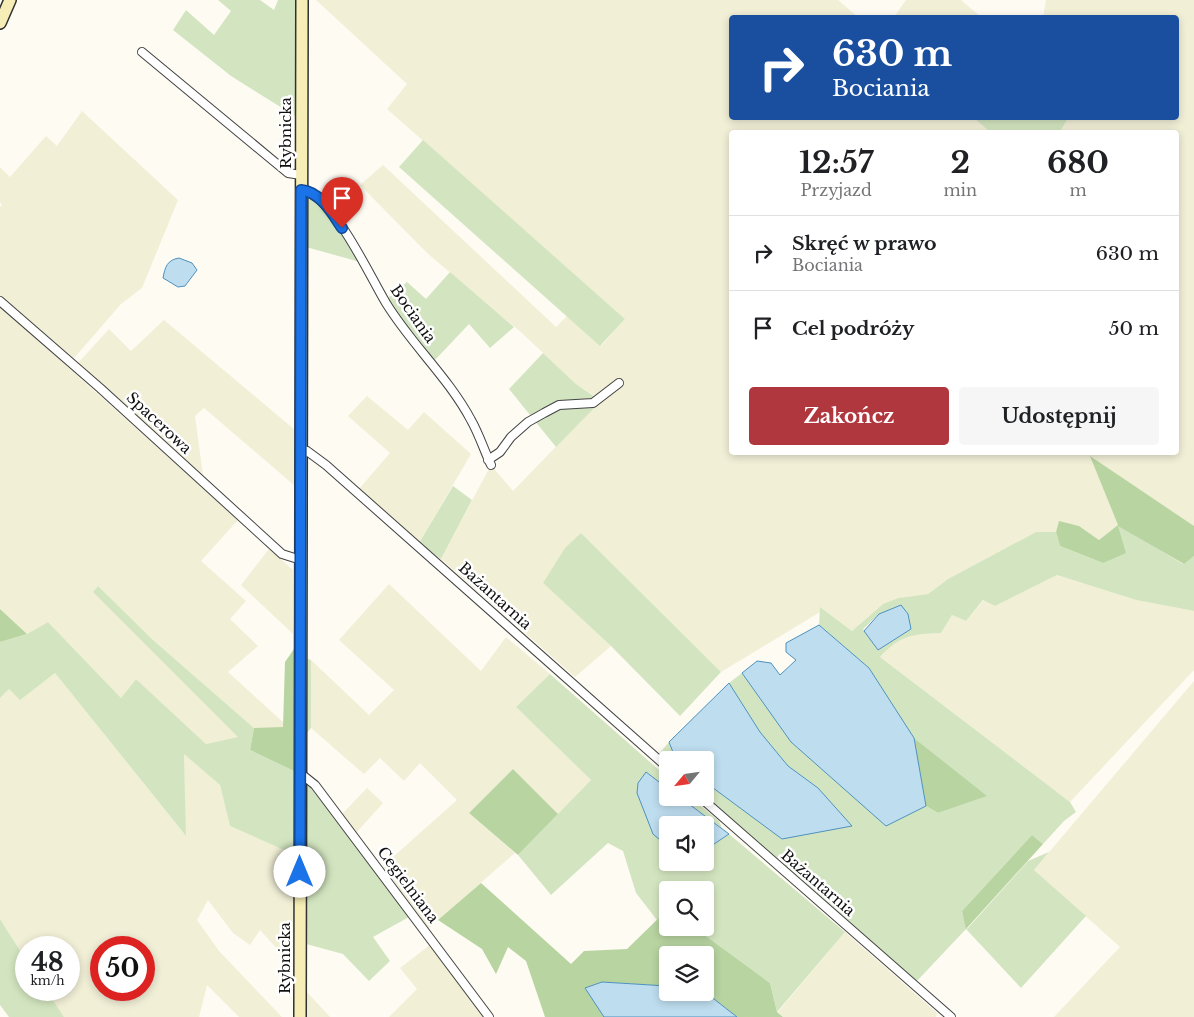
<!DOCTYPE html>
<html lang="pl">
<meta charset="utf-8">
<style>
:root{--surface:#fff;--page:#f6f6f6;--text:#202124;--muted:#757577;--line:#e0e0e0;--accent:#b0373e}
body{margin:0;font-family:"Libre Baskerville",serif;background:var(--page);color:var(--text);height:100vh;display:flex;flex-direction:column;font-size:19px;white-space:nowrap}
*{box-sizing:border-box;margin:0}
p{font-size:16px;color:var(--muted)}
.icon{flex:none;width:28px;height:28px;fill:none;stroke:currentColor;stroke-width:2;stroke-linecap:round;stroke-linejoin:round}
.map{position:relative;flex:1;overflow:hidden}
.side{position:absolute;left:729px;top:130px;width:450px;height:325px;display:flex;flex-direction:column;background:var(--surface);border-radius:5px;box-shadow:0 2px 8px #0003}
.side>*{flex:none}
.guide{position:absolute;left:729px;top:15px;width:450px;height:105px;border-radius:5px;box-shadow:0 2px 8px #0003;background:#1a4fa0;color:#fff;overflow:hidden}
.needle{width:32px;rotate:241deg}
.tools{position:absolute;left:659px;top:751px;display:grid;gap:10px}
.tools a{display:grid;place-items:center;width:55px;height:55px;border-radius:5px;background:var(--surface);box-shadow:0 2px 8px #0003;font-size:25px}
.speed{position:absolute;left:15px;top:936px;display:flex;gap:10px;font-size:25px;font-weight:700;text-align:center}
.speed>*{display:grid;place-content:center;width:65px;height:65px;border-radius:50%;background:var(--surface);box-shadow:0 2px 8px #0003;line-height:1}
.speed small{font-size:12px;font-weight:400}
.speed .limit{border:8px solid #d22;background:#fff;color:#111}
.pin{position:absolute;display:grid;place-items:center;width:42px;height:42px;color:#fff;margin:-51px -21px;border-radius:50% 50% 50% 0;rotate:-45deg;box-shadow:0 0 5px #0007}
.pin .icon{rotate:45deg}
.me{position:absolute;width:55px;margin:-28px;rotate:0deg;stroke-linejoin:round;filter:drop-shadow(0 0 4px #0008)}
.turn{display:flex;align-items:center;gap:18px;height:105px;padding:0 20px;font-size:22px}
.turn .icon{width:65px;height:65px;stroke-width:2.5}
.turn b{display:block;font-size:35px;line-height:42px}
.eta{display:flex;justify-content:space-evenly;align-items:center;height:85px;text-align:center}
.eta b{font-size:30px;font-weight:700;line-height:35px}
.cta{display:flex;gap:10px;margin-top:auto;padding:10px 20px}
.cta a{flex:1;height:58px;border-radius:5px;background:var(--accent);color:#fff;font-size:20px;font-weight:700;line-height:58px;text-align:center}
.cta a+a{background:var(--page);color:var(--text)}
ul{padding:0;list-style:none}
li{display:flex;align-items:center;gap:15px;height:75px;padding:0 20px;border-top:1px solid var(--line)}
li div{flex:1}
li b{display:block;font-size:19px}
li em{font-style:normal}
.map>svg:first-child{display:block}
.farmland{fill:#f1efd6;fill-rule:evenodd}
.green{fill:#d3e5c0;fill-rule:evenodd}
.forest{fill:#b8d4a1}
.water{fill:#beddef;stroke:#4d92be}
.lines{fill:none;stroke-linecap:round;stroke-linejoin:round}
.street-casing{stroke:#424242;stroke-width:10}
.secondary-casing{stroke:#313131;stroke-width:14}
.street{stroke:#fff;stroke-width:8}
.secondary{stroke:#f6eeb6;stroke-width:11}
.route-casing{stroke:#114b97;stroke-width:12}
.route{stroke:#1a73e8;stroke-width:9}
.labels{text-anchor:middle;stroke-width:5;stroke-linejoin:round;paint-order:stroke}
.street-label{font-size:15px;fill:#0f0f0f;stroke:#fff}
</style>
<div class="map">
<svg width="1194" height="1017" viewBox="0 0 1194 1017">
<rect width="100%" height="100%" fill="#fefbf3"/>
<path class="farmland" d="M 316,0 L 838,0 L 858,17 L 731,18 L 731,118 L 974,118 L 990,132 L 731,132 L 731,452 L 1176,452 L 1176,132 L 1060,132 L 1068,118 L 1176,118 L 1176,18 L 1043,17 L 1046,0 L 1194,0 L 1194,526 L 1091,457 L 1118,525 L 1099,540 L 1079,526 L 1059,522 L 1056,532 L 1036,532 L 948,579 L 928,594 L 898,598 L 883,604 L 852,631 L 820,607 L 820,612 L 721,672 L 581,533 L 543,583 L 611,646 L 575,677 L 441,559 L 491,465 L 513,491 L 601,400 L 576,384 L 522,333 L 427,253 L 360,185 L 383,165 L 556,327 L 568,315 L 601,346 L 625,319 L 387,109 L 407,84 Z
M 906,0 L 961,0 L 981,17 L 894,17 Z
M 82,111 L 178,200 L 142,288 L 121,304 L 75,357 L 71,359 L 0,296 L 0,207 L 2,205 L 0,202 L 0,167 L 10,177 L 46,136 L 57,146 Z
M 0,306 L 238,520 L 201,561 L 246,601 L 230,619 L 258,646 L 228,672 L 284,723 L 283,728 L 254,728 L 153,640 L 98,586 L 94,592 L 239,737 L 206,744 L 136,679 L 121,698 L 48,622 L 27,634 L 0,609 Z
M 164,320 L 295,430 L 295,486 L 204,408 L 195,416 L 203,476 L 78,363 L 109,329 L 131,351 Z
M 367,396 L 408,430 L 424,412 L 471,454 L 419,543 L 359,489 L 390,453 L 348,416 Z
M 269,549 L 293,570 L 293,634 L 241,585 Z
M 1057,575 L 1136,600 L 1194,611 L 1194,670 L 1070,802 L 880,657 L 890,646 L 910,634 L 941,633 L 952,615 L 966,621 L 984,600 L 995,606 Z
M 389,584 L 481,671 L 506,637 L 550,674 L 516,707 L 591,780 L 558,814 L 513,769 L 469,813 L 515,853 L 428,929 L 383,866 L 457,800 L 420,763 L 404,781 L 380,758 L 364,774 L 311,728 L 311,660 L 369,715 L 394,690 L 339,640 Z
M 55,673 L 185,835 L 184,753 L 220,785 L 230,826 L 295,855 L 292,965 L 260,930 L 250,945 L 233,933 L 208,900 L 197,920 L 219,951 L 282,1017 L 239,1017 L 207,985 L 199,1017 L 64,1017 L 58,1009 L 46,990 L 69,990 L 69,948 L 26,948 L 26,960 L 0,919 L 0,698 L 9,689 L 20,699 ZM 101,948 L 144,948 L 144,990 L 101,990 Z
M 1194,681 L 1194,1017 L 1054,1017 L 1120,947 L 1034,870 Z
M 367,788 L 383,803 L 356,833 L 342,814 Z
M 845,932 L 937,1013 L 936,1017 L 783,1017 L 778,1012 Z
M 430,945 L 483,1016 L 482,1017 L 389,1017 L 417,989 L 400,968 Z
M 305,990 L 330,1017 L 304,1017 Z"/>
<path class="green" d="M 218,0 L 260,0 L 274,10 L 278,0 L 295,0 L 295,116 L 231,76 L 173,30 L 186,10 L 214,35 L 231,11 Z
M 974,118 L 1068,118 L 1060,132 L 990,132 Z
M 423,140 L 625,319 L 600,346 L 399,167 Z
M 307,195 C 325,198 350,247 360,262 L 306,247 Z
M 450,272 L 514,327 L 490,348 L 469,324 L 435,360 L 389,303 L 389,297 L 407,282 L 426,299 Z
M 543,353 L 576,384 L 601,401 L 556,447 L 509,389 Z
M 453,486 L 472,500 L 441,559 L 419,543 Z
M 1118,525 L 1183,564 L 1194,556 L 1194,611 L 1136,600 L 1057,575 L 995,606 L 983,600 L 966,621 L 952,615 L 941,633 C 913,634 900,635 880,657 L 1070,802 L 1076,812 L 1064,821 L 1043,844 L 1032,835 L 962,911 L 967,929 L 1028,861 L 1049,852 L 1034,870 L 1086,916 L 1021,988 L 966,929 L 916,982 L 705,796 L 705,782 L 782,839 L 818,788 L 788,766 L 760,732 L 729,683 L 742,673 L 791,742 L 886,825 L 926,806 L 938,813 L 986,796 L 914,738 L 869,668 L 819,625 L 820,607 L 852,631 L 883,604 L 898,598 L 928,594 L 948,579 L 1036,532 L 1056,532 L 1060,546 L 1103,563 ZM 879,614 L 911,629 L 878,650 L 863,629 Z
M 581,533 L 721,672 L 680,716 L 611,646 L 543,583 L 565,548 Z
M 98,586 L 153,640 L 254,728 L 250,750 L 296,772 L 295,855 L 230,826 L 220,785 L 184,754 L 186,836 L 55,673 L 20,700 L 9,689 L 0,698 L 0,642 L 27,634 L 48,622 L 121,698 L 136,679 L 206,744 L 238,737 L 93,592 Z
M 305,658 L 311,660 L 311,728 L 305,735 Z
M 550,674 L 667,777 L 667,788 L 646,772 L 667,846 L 668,862 L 705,862 L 705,844 L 714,844 L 729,834 L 845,932 L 777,1012 L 770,983 L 695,928 L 705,928 L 705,890 L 668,890 L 667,910 L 657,920 L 636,893 L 623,851 L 608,843 L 551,895 L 518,855 L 591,780 L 516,707 Z
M 669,742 L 676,760 L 668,760 L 667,763 L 658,755 Z
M 305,786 L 312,787 L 409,917 L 373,937 L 390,961 L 369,981 L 343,954 L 306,944 Z
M 681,798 L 691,798 L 719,821 L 722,828 Z
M 0,919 L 26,960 L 26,990 L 46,990 L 64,1017 L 9,1017 L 0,1005 Z"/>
<path class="forest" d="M 1090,456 L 1194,526 L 1194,556 L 1184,564 L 1118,526 L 1126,553 L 1103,563 L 1060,546 L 1056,532 L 1059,521 L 1079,526 L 1099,540 L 1118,525 Z
M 0,609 L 27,634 L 0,642 Z
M 294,649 L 296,772 L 250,750 L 254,728 L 283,727 L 285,662 Z
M 914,738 L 987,796 L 938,813 L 926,806 Z
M 513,769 L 558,814 L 518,855 L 469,813 Z
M 1032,835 L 1043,844 L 966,929 L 962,911 Z
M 481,883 L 571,964 L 584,951 L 627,949 L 667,910 L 668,928 L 695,928 L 770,983 L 777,1012 L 783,1017 L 737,1017 L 705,992 L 705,955 L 668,955 L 667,986 L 602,982 L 586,988 L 604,1017 L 545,1017 L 526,961 L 508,947 L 496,974 L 482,949 L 438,920 Z"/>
<path class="water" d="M 179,258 L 192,263 L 197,270 L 185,286 L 178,287 L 163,278 C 165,267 167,260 179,258 Z
M 901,605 L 908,614 L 911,629 L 878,650 L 864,631 L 879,614 Z
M 819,625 L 869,668 L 914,738 L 926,806 L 886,826 L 791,742 L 742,673 L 757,661 L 771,663 L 780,675 L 796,660 L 786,652 L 786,643 Z
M 729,683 L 760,732 L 788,766 L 818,788 L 852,826 L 782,839 L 705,782 L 705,760 L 676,760 L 669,742 Z
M 646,772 L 667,788 L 668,798 L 681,798 L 729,834 L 714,844 L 705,844 L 705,825 L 668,825 L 667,846 L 653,834 L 637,793 L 638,783 Z
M 602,982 L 667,986 L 668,992 L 705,992 L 737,1017 L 604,1017 L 585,988 Z"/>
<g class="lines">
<g class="street-casing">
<path id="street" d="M 142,52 L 288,173 L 301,175
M 301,191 C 332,192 370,277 386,303 C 411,344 448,377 471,420 C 479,434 484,450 491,465
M 0,301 L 100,388 L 282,554 L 301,560
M 302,450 L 307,451 L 326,465 L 668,768
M 488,460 L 500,452 L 511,437 L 528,422 L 544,413 L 559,405 L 593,403 L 619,383
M 300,773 L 315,785 L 489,1017
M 701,798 L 951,1017"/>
</g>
<g class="secondary-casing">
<path id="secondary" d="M 0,23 L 10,0
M 300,1017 L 302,0"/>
</g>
<use href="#street" class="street"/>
<use href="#secondary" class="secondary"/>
</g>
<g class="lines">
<g class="route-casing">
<path id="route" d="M 300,872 L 301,190 C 321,192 332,213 342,228"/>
</g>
<use href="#route" class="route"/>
</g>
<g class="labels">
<g class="street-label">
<text transform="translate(286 133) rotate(-90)" y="5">Rybnicka</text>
<text transform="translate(413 314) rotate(55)" y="5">Bociania</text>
<text transform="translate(159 423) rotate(43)" y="5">Spacerowa</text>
<text transform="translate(495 596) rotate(42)" y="5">Bażantarnia</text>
<text transform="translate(818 883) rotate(41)" y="5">Bażantarnia</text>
<text transform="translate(408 885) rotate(53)" y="5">Cegielniana</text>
<text transform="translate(285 958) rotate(-90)" y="5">Rybnicka</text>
</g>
</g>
</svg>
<div class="tools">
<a><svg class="needle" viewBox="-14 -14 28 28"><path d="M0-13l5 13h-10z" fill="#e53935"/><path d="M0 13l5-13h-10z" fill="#757577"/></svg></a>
<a><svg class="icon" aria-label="sound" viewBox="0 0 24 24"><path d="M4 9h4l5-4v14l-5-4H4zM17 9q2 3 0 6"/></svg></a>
<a><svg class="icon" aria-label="search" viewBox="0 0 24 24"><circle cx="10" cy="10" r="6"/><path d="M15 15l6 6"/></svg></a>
<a><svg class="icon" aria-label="layers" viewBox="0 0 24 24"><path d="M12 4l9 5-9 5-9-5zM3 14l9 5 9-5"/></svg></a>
</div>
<div class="speed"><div>48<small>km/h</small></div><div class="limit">50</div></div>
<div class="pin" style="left:342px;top:228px;background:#d93025"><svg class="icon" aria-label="arrive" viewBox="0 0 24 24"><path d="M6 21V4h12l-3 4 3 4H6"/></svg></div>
<svg class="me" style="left:300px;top:872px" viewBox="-20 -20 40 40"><circle r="19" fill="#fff"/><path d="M0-13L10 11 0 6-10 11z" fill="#1a73e8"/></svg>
<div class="guide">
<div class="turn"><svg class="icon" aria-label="right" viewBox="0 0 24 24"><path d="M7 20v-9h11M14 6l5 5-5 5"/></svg><div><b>630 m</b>Bociania</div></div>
</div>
<section class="side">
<div class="eta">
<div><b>12:57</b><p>Przyjazd</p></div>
<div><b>2</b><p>min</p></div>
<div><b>680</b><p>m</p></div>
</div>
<ul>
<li><svg class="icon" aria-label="right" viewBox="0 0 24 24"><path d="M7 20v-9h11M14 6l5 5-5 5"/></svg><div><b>Skręć w prawo</b><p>Bociania</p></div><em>630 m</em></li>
<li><svg class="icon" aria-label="arrive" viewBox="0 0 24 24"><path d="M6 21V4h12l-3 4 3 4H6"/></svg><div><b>Cel podróży</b></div><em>50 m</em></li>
</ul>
<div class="cta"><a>Zakończ</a><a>Udostępnij</a></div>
</section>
</div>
